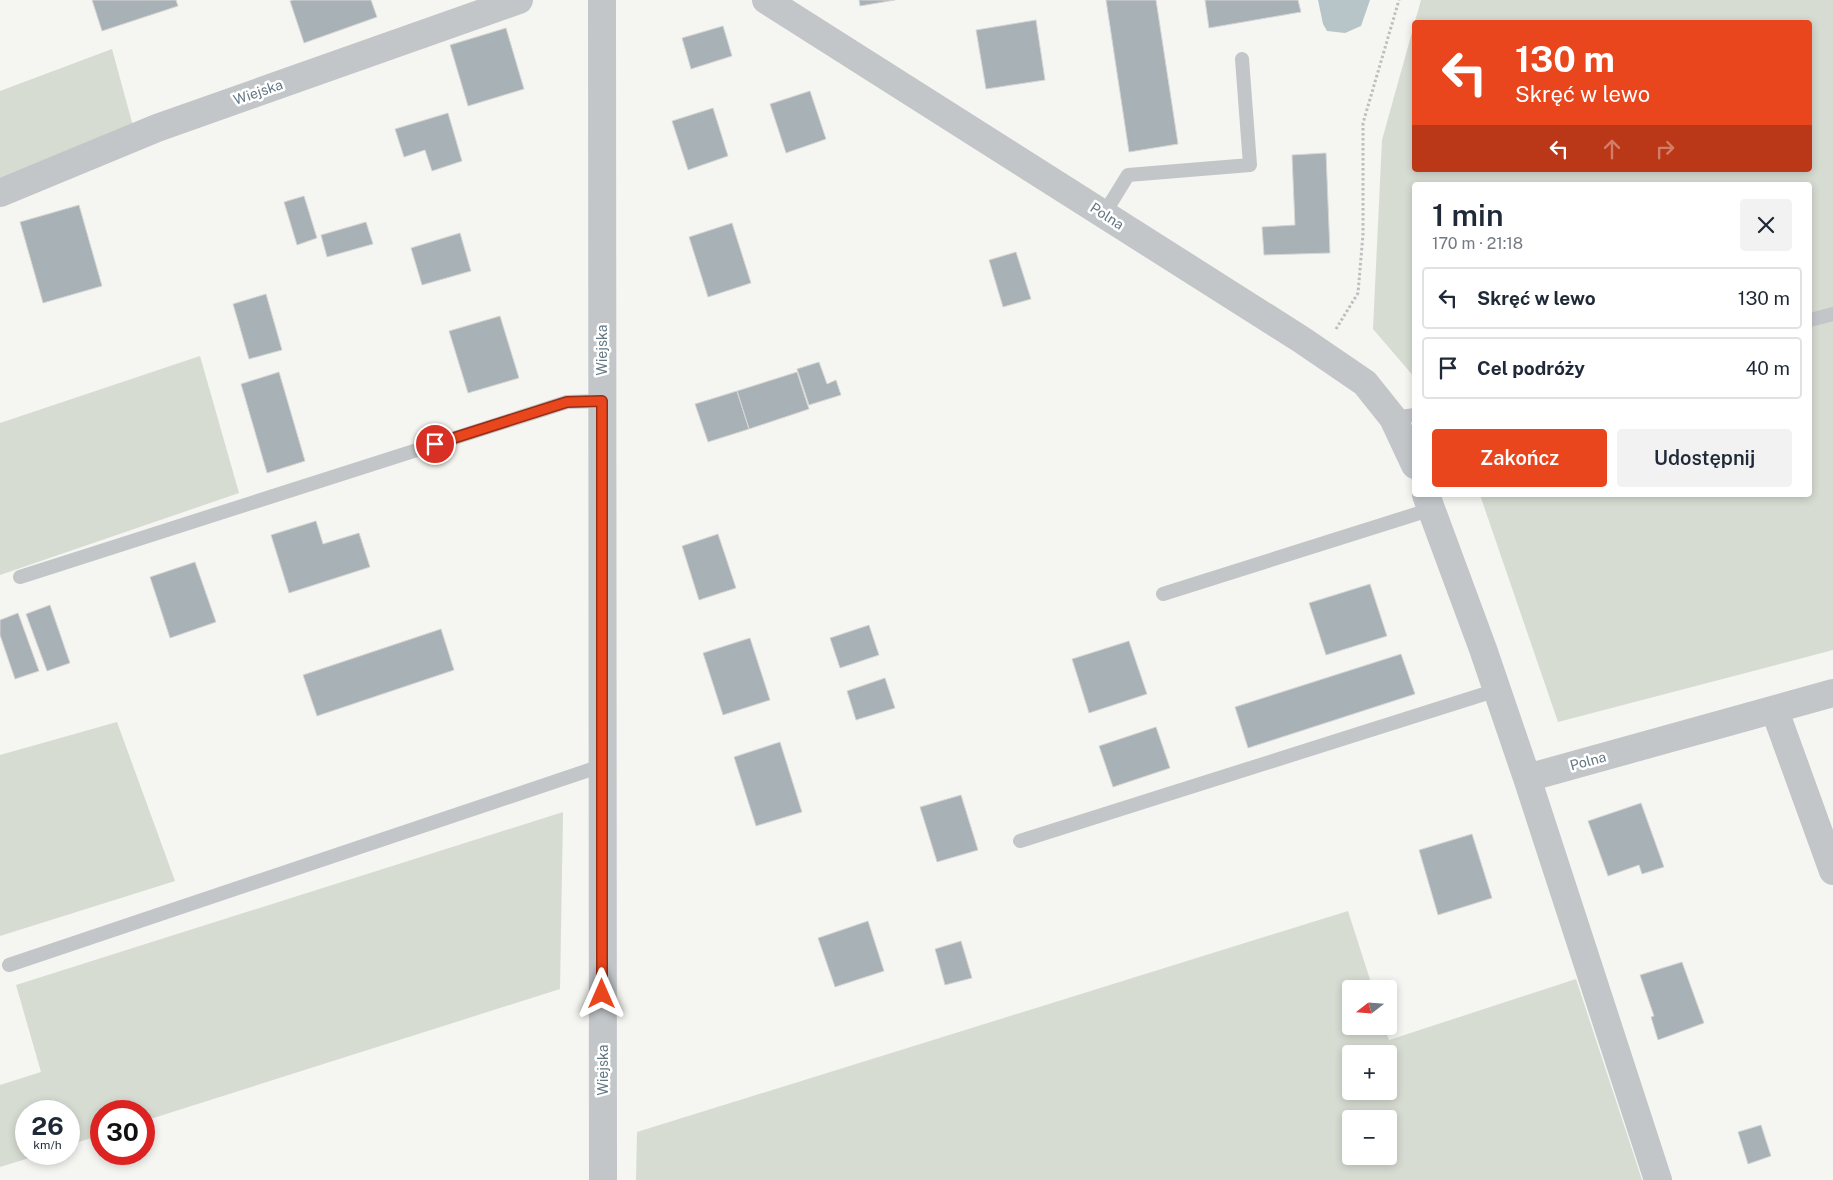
<!DOCTYPE html>
<html lang="pl">
<meta charset="utf-8">
<style>
:root{--surface:#fff;--page:#f2f2f3;--text:#1f2937;--muted:#747a83;--line:#e0e1e3;--accent:#e9461d}
body{margin:0;font-family:"Public Sans",sans-serif;background:var(--page);color:var(--text);height:100vh;display:flex;flex-direction:column;font-size:19px;white-space:nowrap}
*{box-sizing:border-box;margin:0}
p{font-size:16px;color:var(--muted)}
.icon{flex:none;width:28px;height:28px;fill:none;stroke:currentColor;stroke-width:2;stroke-linecap:round;stroke-linejoin:round}
.map{position:relative;flex:1;overflow:hidden}
.details{position:absolute;left:1412px;top:182px;width:400px;height:315px;display:flex;flex-direction:column;background:var(--surface);border-radius:5px;box-shadow:0 2px 8px #0003}
.details>*{flex:none}
.hud{position:absolute;left:1412px;top:20px;width:400px;height:152px;border-radius:5px;box-shadow:0 2px 8px #0003;background:#e9461d;color:#fff;overflow:hidden}
.needle{width:32px;rotate:253deg}
.buttons{position:absolute;left:1342px;top:980px;display:grid;gap:10px}
.buttons a{display:grid;place-items:center;width:55px;height:55px;border-radius:5px;background:var(--surface);box-shadow:0 2px 8px #0003;font-size:25px}
.speed{position:absolute;left:15px;top:1100px;display:flex;gap:10px;font-size:25px;font-weight:700;text-align:center}
.speed>*{display:grid;place-content:center;width:65px;height:65px;border-radius:50%;background:var(--surface);box-shadow:0 2px 8px #0003;line-height:1}
.speed small{font-size:12px;font-weight:400}
.speed .limit{border:8px solid #d22;background:#fff;color:#111}
.pin{position:absolute;display:grid;place-items:center;width:42px;height:42px;color:#fff;margin:-21px;border:2px solid #fff;border-radius:50%;box-shadow:0 1px 5px #0007}
.me{position:absolute;width:55px;margin:-28px;rotate:0deg;stroke-linejoin:round;filter:drop-shadow(0 0 4px #0008)}
.turn{display:flex;align-items:center;gap:18px;height:105px;padding:0 20px;font-size:22px}
.turn .icon{width:65px;height:65px;stroke-width:2.5}
.turn b{display:block;font-size:35px;line-height:42px}
.lanes{display:flex;align-items:center;height:48px;padding:0 20px;background:#0003;justify-content:center;gap:25px;direction:ltr}
.lanes .off{opacity:.35}
.round{display:grid;place-items:center;flex:none;width:52px;height:52px;border-radius:5px;background:var(--page)}
.head{display:flex;align-items:center;justify-content:space-between;height:85px;padding:0 20px}
h1{font-size:30px;font-weight:600;line-height:38px}
.primary-button{display:flex;gap:10px;margin-top:auto;padding:10px 20px}
.primary-button a{flex:1;height:58px;border-radius:5px;background:var(--accent);color:#fff;font-size:20px;font-weight:600;line-height:58px;text-align:center}
.primary-button a+a{background:var(--page);color:var(--text)}
ul{padding:0;list-style:none}
li{display:flex;align-items:center;gap:15px;height:62px;margin:0 10px 8px;padding:0 10px;border:2px solid var(--line);border-radius:5px}
li div{flex:1}
li b{display:block;font-size:19px}
li em{font-style:normal}
.map>svg:first-child{display:block}
.green{fill:#d6dcd2;fill-rule:evenodd}
.water{fill:#b7c5c8}
.building{fill:#a8b1b6;stroke:#d6d6d4}
.lines{fill:none;stroke-linecap:round;stroke-linejoin:round}
.path{stroke:#bcbec0;stroke-width:3;stroke-dasharray:2.5 2.5;stroke-linecap:butt}
.service{stroke:#c2c6c9;stroke-width:14}
.minor{stroke:#c2c6c9;stroke-width:28}
.route-casing{stroke:#972e13;stroke-width:12}
.route{stroke:#e9461d;stroke-width:9}
.labels{text-anchor:middle;stroke-width:5;stroke-linejoin:round;paint-order:stroke}
.street-label{font-size:14px;fill:#637683;stroke:#fff}
</style>
<div class="map">
<svg width="1833" height="1180" viewBox="0 0 1833 1180">
<rect width="100%" height="100%" fill="#f5f5f1"/>
<path class="green" d="M 1421,0 L 1833,0 L 1833,650 L 1558,722 L 1480,495 L 1810,495 L 1810,185 L 1415,185 L 1415,378 L 1373,329 L 1382,140 ZM 1415,22 L 1810,22 L 1810,170 L 1415,170 Z
M 112,49 L 133,126 L 0,178 L 0,91 Z
M 200,356 L 239,493 L 0,575 L 0,423 Z
M 117,722 L 175,881 L 0,936 L 0,755 Z
M 563,812 L 560,989 L 144,1121 L 144,1111 L 101,1111 L 101,1135 L 69,1145 L 69,1111 L 26,1111 L 26,1154 L 42,1154 L 0,1167 L 0,1085 L 41,1072 L 16,985 Z
M 1348,911 L 1373,989 L 1351,989 L 1351,1026 L 1384,1026 L 1389,1040 L 1576,979 L 1642,1180 L 636,1180 L 637,1132 ZM 1351,1054 L 1389,1054 L 1389,1091 L 1351,1091 ZM 1351,1119 L 1389,1119 L 1389,1156 L 1351,1156 Z"/>
<path class="water" d="M 1318,0 L 1370,0 L 1361,26 L 1345,33 L 1327,31 L 1323,24 Z"/>
<path class="building" d="M 92,0 L 176,0 L 178,6 L 102,31 Z
M 293,0 L 371,0 L 377,17 L 304,43 L 290,1 Z
M 859,0 L 895,0 L 860,6 Z
M 1106,0 L 1156,0 L 1178,144 L 1129,152 Z
M 1205,0 L 1298,0 L 1301,12 L 1209,28 Z
M 1036,20 L 1045,80 L 986,89 L 976,30 Z
M 723,26 L 732,56 L 691,69 L 682,38 Z
M 506,28 L 524,89 L 468,106 L 450,45 Z
M 810,91 L 826,139 L 786,153 L 770,104 Z
M 713,108 L 728,156 L 688,170 L 672,121 Z
M 448,113 L 462,161 L 432,171 L 425,150 L 404,157 L 395,129 Z
M 1326,153 L 1330,253 L 1264,255 L 1262,227 L 1295,225 L 1292,155 Z
M 304,196 L 317,238 L 297,245 L 284,202 Z
M 79,205 L 102,286 L 43,303 L 20,222 Z
M 366,222 L 373,244 L 327,257 L 321,235 Z
M 732,223 L 751,283 L 708,297 L 689,237 Z
M 460,233 L 471,271 L 422,285 L 411,248 Z
M 1016,252 L 1031,299 L 1003,307 L 989,260 Z
M 266,294 L 282,350 L 249,359 L 233,304 Z
M 500,316 L 519,378 L 468,393 L 449,331 Z
M 819,362 L 827,384 L 836,380 L 841,395 L 809,405 L 797,369 Z
M 279,372 L 305,461 L 267,473 L 241,384 Z
M 797,372 L 809,409 L 749,429 L 737,391 Z
M 737,391 L 749,429 L 708,442 L 695,404 Z
M 316,521 L 323,544 L 359,533 L 370,567 L 289,593 L 271,535 Z
M 718,534 L 736,588 L 699,600 L 682,546 Z
M 195,562 L 216,622 L 170,638 L 150,577 Z
M 1370,584 L 1387,636 L 1326,655 L 1309,603 Z
M 50,605 L 70,663 L 47,671 L 26,614 Z
M 18,613 L 39,671 L 15,679 L 0,635 L 0,620 Z
M 869,625 L 879,655 L 840,668 L 830,638 Z
M 441,629 L 454,670 L 317,716 L 303,675 Z
M 750,638 L 770,700 L 723,715 L 703,653 Z
M 1129,641 L 1147,694 L 1089,713 L 1072,659 Z
M 1401,654 L 1415,694 L 1248,748 L 1235,707 Z
M 885,678 L 895,708 L 856,720 L 847,691 Z
M 1156,727 L 1170,768 L 1113,787 L 1099,746 Z
M 780,742 L 802,812 L 756,826 L 734,757 Z
M 961,795 L 978,850 L 937,862 L 920,807 Z
M 1641,803 L 1664,867 L 1642,874 L 1639,865 L 1608,876 L 1588,821 Z
M 1472,834 L 1492,898 L 1438,915 L 1419,850 Z
M 868,921 L 884,971 L 835,987 L 818,938 Z
M 961,941 L 972,978 L 945,985 L 935,949 Z
M 1682,962 L 1704,1023 L 1658,1040 L 1651,1017 L 1654,1016 L 1640,975 Z
M 1761,1125 L 1771,1156 L 1748,1164 L 1738,1132 Z"/>
<g class="lines">
<path class="path" d="M 1336,329 L 1358,293 L 1363,234 L 1363,123 L 1399,0"/>
<path class="service" d="M 1104,214 L 1128,175 L 1250,165 L 1242,59
M 1810,320 L 1833,314
M 1393,418 L 1415,415
M 20,577 L 567,402 L 602,401
M 1163,594 L 1432,509
M 1020,841 L 1497,690
M 9,965 L 601,766"/>
<path class="minor" d="M 602,0 L 603,1180
M 766,0 L 1302,340 L 1365,383 L 1393,418 L 1415,465
M 0,193 L 157,128 L 519,0
M 1426,495 L 1483,649 L 1527,778 L 1833,693
M 1775,711 L 1833,871
M 1527,778 L 1658,1180"/>
</g>
<g class="lines">
<g class="route-casing">
<path id="route" d="M 435,444 L 567,402 L 602,401 L 602,994"/>
</g>
<use href="#route" class="route"/>
</g>
<g class="labels">
<g class="street-label">
<text transform="translate(258 92) rotate(-19)" y="5">Wiejska</text>
<text transform="translate(1107 216) rotate(33)" y="5">Polna</text>
<text transform="translate(602 350) rotate(-90)" y="5">Wiejska</text>
<text transform="translate(1588 761) rotate(-15)" y="5">Polna</text>
<text transform="translate(603 1070) rotate(-90)" y="5">Wiejska</text>
</g>
</g>
</svg>
<div class="buttons">
<a><svg class="needle" viewBox="-14 -14 28 28"><path d="M0-13l5 13h-10z" fill="#e53935"/><path d="M0 13l5-13h-10z" fill="#747a83"/></svg></a>
<a>+</a>
<a>−</a>
</div>
<div class="speed"><div>26<small>km/h</small></div><div class="limit">30</div></div>
<div class="pin" style="left:435px;top:444px;background:#d93025"><svg class="icon" aria-label="arrive" viewBox="0 0 24 24"><path d="M6 21V4h12l-3 4 3 4H6"/></svg></div>
<svg class="me" style="left:602px;top:994px" viewBox="-20 -20 40 40"><path d="M0-17L14 15 0 8-14 15z" fill="#e9461d" stroke="#fff" stroke-width="4"/></svg>
<div class="hud">
<div class="turn"><svg class="icon" aria-label="left" viewBox="0 0 24 24"><path d="M17 20v-9H6M10 6l-5 5 5 5"/></svg><div><b>130 m</b>Skręć w lewo</div></div>
<div class="lanes"><svg class="icon" aria-label="left" viewBox="0 0 24 24"><path d="M17 20v-9H6M10 6l-5 5 5 5"/></svg><svg class="icon off" aria-label="ahead" viewBox="0 0 24 24"><path d="M12 20V5M6 11l6-6 6 6"/></svg><svg class="icon off" aria-label="right" viewBox="0 0 24 24"><path d="M7 20v-9h11M14 6l5 5-5 5"/></svg></div>
</div>
<section class="details">
<div class="head"><div><h1>1 min</h1><p>170 m · 21:18</p></div><a class="round"><svg class="icon" aria-label="close" viewBox="0 0 24 24"><path d="M6 6l12 12M18 6L6 18"/></svg></a></div>
<ul>
<li><svg class="icon" aria-label="left" viewBox="0 0 24 24"><path d="M17 20v-9H6M10 6l-5 5 5 5"/></svg><div><b>Skręć w lewo</b></div><em>130 m</em></li>
<li><svg class="icon" aria-label="arrive" viewBox="0 0 24 24"><path d="M6 21V4h12l-3 4 3 4H6"/></svg><div><b>Cel podróży</b></div><em>40 m</em></li>
</ul>
<div class="primary-button"><a>Zakończ</a><a>Udostępnij</a></div>
</section>
</div>
